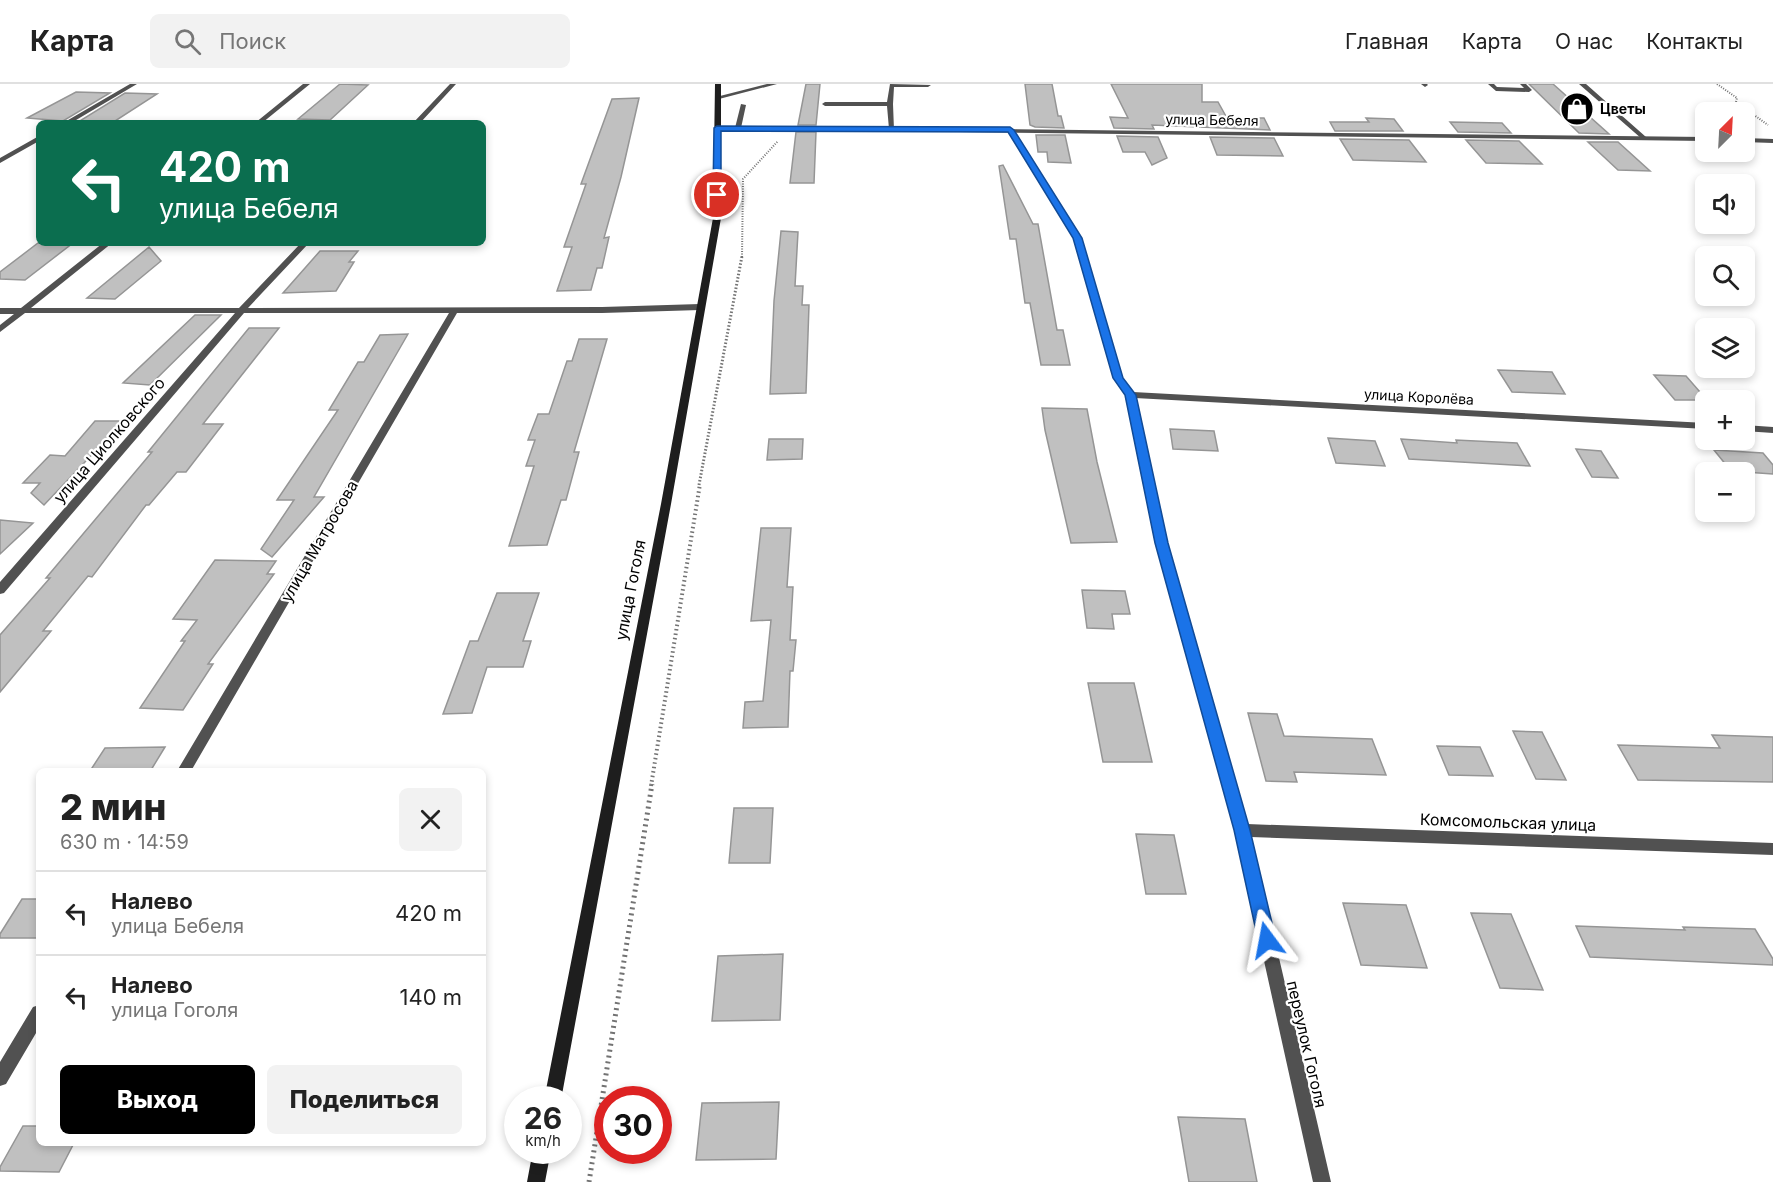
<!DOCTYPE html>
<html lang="ru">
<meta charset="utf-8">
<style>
:root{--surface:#fff;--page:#f2f2f2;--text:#222;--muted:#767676;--line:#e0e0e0;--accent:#000}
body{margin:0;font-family:Inter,sans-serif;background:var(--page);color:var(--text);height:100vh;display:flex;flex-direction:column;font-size:22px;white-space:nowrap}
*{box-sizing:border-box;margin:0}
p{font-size:20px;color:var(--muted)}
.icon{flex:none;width:33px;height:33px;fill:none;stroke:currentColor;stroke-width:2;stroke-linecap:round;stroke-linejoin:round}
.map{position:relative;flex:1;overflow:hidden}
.details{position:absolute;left:36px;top:684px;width:450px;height:378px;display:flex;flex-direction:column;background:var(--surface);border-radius:9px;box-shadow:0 3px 9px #0003}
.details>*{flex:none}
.hud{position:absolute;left:36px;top:36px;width:450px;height:126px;border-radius:9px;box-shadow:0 3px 9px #0003;background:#0b6e4f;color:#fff;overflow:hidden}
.needle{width:39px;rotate:24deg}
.tools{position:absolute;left:1695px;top:18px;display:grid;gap:12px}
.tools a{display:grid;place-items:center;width:60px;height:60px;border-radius:9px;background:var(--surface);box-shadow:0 3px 9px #0003;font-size:30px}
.speed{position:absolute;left:504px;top:1002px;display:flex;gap:12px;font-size:30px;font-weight:700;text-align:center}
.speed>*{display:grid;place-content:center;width:78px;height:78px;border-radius:50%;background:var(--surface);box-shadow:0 3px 9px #0003;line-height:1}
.speed small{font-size:15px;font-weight:400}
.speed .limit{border:9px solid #d22;background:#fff;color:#111}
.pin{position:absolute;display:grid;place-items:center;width:51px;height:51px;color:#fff;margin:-26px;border:3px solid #fff;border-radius:50%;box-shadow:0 2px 6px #0007}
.me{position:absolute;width:66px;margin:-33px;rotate:347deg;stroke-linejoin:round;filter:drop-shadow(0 0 4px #0008)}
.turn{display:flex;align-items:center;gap:21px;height:126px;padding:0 24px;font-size:27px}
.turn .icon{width:78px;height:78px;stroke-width:2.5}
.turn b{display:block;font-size:42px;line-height:51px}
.round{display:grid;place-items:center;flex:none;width:63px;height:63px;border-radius:9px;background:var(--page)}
.headline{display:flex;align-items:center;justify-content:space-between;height:102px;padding:0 24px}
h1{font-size:36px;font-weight:800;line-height:45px}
.button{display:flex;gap:12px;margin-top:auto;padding:12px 24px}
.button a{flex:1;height:69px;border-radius:9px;background:var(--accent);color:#fff;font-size:24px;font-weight:800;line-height:69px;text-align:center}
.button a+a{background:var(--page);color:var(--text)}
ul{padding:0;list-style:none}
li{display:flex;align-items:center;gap:18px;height:84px;padding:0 24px;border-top:2px solid var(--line)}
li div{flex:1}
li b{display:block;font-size:22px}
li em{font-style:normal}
header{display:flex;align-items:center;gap:36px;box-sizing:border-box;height:84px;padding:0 30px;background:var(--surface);border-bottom:2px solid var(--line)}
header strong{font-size:28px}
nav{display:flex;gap:33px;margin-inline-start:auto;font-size:21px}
.search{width:420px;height:54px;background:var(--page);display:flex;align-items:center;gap:15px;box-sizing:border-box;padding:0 21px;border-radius:9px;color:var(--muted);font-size:22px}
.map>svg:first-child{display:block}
.building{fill:#c0c0c0;stroke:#959595;stroke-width:1.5}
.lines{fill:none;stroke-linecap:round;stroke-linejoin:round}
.path-far3{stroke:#737373;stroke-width:2;stroke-dasharray:1 1.5;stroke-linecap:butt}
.path-far2{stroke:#737373;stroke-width:3;stroke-dasharray:1.5 2;stroke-linecap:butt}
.path-far1{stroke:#737373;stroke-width:4;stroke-dasharray:1.5 3;stroke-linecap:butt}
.path{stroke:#737373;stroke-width:5;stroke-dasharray:2 4;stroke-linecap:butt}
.service{fill:#515151;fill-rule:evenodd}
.minor{fill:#515151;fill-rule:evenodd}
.tertiary{fill:#515151;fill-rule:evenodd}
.secondary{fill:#1e1e1e;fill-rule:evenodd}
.route{fill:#1a73e8;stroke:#114b97;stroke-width:1.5}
.labels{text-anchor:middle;stroke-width:4.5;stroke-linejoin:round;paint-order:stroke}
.far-poi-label{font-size:14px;font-weight:bold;fill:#000;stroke:#fff;text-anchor:start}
.far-street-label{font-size:14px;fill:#000;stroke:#fff}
.street-label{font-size:16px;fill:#000;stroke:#fff}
</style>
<header>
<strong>Карта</strong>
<div class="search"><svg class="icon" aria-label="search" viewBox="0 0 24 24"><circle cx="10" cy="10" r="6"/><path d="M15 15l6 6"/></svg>Поиск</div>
<nav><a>Главная</a><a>Карта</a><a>О нас</a><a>Контакты</a></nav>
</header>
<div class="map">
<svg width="1773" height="1098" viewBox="0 0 1773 1098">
<rect width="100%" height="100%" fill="#fff"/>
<path class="building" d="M 340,0 L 368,1 L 330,36 L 298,35 Z
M 806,0 L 820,0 L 816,41 L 798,41 Z
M 1025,0 L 1052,0 L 1058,32 L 1061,32 L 1064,44 L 1035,43 L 1030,41 Z
M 1111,0 L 1202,0 L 1202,18 L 1218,18 L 1227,34 L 1264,34 L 1270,46 L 1152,41 L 1154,45 L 1114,44 L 1110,33 L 1128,34 Z
M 1529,0 L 1553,0 L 1609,50 L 1579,49 Z
M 76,8 L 110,9 L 63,37 L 27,34 Z
M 125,9 L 157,10 L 112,39 L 78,38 Z
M 639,14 L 621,93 L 604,154 L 609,153 L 602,184 L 597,184 L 591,206 L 557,207 L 572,163 L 564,163 L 586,100 L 581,100 L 612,15 Z
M 1366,34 L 1394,35 L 1403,47 L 1335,47 L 1330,38 L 1369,38 Z
M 1450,38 L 1502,39 L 1511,49 L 1458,48 Z
M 796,48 L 816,48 L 814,99 L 790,99 Z
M 1036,51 L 1065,51 L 1071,79 L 1048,78 L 1047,68 L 1038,68 Z
M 1117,52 L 1158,53 L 1167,74 L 1152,81 L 1145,68 L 1123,68 Z
M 1210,53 L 1274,54 L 1283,72 L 1217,71 Z
M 1340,55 L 1409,56 L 1426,78 L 1353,76 Z
M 1466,56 L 1519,57 L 1542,80 L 1486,79 Z
M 1588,58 L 1618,58 L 1650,87 L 1618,86 Z
M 1003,81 L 1033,140 L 1038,140 L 1057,246 L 1063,246 L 1070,281 L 1041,281 L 1030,219 L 1025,219 L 1016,155 L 1010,155 L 999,82 Z
M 781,147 L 798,148 L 795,202 L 803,202 L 802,221 L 809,221 L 806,309 L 770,310 L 774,217 Z
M 38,159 L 73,159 L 25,196 L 0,195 L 0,188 Z
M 149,163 L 161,177 L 115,215 L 87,214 Z
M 320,167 L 358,167 L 349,178 L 354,178 L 336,207 L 283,209 Z
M 195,231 L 221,231 L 150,301 L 123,299 Z
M 249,244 L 279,244 L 203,340 L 223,340 L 186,388 L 177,388 L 149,421 L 146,421 L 92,493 L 88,492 L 43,547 L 51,547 L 0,608 L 0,551 L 50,494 L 46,494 L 152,368 L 148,368 Z
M 408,250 L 314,413 L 324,413 L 272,473 L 261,465 L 294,416 L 277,416 L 338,326 L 329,326 L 358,278 L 364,278 L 380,251 Z
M 579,255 L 607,255 L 574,368 L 579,368 L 566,416 L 561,416 L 547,461 L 509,462 L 534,382 L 526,382 L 535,356 L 528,356 L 538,330 L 549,330 L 567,277 L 572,277 Z
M 1498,286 L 1552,288 L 1565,310 L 1512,308 Z
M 1654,291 L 1686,292 L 1707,316 L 1675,316 Z
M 1042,324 L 1087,325 L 1097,378 L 1117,458 L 1071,459 L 1045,346 Z
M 95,337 L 124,337 L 44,421 L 31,409 L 40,399 L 23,399 L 50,371 L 65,372 Z
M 1170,345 L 1214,347 L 1218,367 L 1173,365 Z
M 1328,354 L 1375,357 L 1385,382 L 1336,379 Z
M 769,355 L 803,355 L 802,375 L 767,376 Z
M 1401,355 L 1457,359 L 1456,356 L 1517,359 L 1530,382 L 1409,375 Z
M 1576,365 L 1601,367 L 1618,394 L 1592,393 Z
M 1714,366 L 1763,369 L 1773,381 L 1773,390 L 1731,387 Z
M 0,436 L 33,439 L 0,470 Z
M 761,444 L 791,444 L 787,503 L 793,503 L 790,556 L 796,556 L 793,587 L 790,587 L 788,643 L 743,644 L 745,618 L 763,617 L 771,536 L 751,537 Z
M 215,476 L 276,477 L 267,490 L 274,490 L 208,580 L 213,580 L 183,626 L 140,624 L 185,557 L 181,557 L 197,536 L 173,535 Z
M 1082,506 L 1125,507 L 1130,530 L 1112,530 L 1114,545 L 1087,544 Z
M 497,509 L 539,509 L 523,557 L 531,557 L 523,583 L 487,583 L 472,629 L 443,630 L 470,557 L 478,557 Z
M 1088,599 L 1134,599 L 1152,678 L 1103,678 Z
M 1248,629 L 1277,630 L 1284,652 L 1372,655 L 1386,691 L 1294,688 L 1297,698 L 1266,697 Z
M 1513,647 L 1542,648 L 1566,696 L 1536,695 Z
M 1712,651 L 1773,653 L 1773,698 L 1638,696 L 1618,661 L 1720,664 Z
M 1437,662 L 1480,663 L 1493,692 L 1449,691 Z
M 165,663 L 151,686 L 90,687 L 105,664 Z
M 734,724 L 773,724 L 770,779 L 729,779 Z
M 1136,750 L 1174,751 L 1186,810 L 1146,810 Z
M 22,815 L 39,815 L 39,854 L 0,854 L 0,850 Z
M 1343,819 L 1406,821 L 1427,884 L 1361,881 Z
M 1471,829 L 1511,830 L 1543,906 L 1500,904 Z
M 1576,842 L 1685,846 L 1683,843 L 1755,845 L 1773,875 L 1773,881 L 1590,873 Z
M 783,870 L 780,936 L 712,937 L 718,872 Z
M 779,1018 L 776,1075 L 696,1076 L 702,1019 Z
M 1178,1033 L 1245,1035 L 1257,1098 L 1189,1098 Z
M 23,1042 L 39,1042 L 39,1059 L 74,1059 L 59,1088 L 0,1087 L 0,1083 Z"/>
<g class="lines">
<path class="path-far3" d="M 1717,0 L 1737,14 L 1736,18 L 1768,41
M 742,173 L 743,95 L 778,57"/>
<path class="path-far2" d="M 699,401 L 742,172"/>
<path class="path-far1" d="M 651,702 L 700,400"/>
<path class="path" d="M 589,1098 L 652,700"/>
<path class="service" d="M 767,0 L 777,0 L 719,15 L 716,13 Z
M 890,0 L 931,1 L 928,3 L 894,3 L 893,20 L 894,46 L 889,45 L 887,22 L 825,22 L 822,20 L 825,18 L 887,18 Z
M 1421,0 L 1427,0 L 1428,1 L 1425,3 Z
M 1488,0 L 1494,0 L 1497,3 L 1524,4 L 1520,0 L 1526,0 L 1532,6 L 1529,8 L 1496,7 Z
M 741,20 L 746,21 L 741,44 L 738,46 L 735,44 Z"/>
<path class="minor" d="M 130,0 L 137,0 L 71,39 L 63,39 Z
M 303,0 L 310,0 L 262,39 L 255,39 Z
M 450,0 L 456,0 L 420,39 L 413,39 Z
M 1579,0 L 1586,0 L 1646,53 L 1646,55 L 1642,55 Z
M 1008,45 L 1013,46 L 1081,154 L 1123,294 L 1133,308 L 1706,339 L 1706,345 L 1135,314 L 1167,459 L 1247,740 L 1773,759 L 1773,771 L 1251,753 L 1331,1098 L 1313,1098 L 1235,746 L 1155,459 L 1125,311 L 1113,294 L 1073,154 L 1007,46 Z
M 39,52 L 39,57 L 0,79 L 0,74 Z
M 103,159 L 112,159 L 31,224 L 239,224 L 301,159 L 309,159 L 248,224 L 602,223 L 700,220 L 704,223 L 700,226 L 602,229 L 457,229 L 191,687 L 177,687 L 449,229 L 244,229 L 4,509 L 0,510 L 0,498 L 235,229 L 25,229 L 0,248 L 0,241 L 14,230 L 0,230 L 0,224 L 21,224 Z
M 1744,341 L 1773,343 L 1773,349 L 1744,347 Z
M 39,921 L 39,944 L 6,1000 L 0,1002 L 0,978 L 33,923 Z"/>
<path class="tertiary" d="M 717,42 L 1706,53 L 1706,57 L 715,45 L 715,43 Z
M 1744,54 L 1773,55 L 1773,59 L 1744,58 Z"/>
<path class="secondary" d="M 715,0 L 721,0 L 721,134 L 671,420 L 561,1016 L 544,1016 L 661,420 L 713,134 Z
M 533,1066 L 551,1066 L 545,1098 L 527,1098 Z"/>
</g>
<path class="route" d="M 717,42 L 1010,43 L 1014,46 L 1082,154 L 1123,294 L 1136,311 L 1168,459 L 1250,746 L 1276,856 L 1273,862 L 1267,864 L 1261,862 L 1258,856 L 1234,746 L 1155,459 L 1125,311 L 1113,294 L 1073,154 L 1008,48 L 721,47 L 721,111 L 717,114 L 713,111 L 714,44 Z"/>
<defs>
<g id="shop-disc" transform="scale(1.725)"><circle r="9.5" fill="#000" stroke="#fff"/><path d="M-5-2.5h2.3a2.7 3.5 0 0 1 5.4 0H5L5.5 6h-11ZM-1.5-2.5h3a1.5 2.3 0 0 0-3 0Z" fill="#fff"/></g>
</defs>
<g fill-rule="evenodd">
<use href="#shop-disc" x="1577" y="25"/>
</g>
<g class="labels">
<g class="far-poi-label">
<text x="1600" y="30">Цветы</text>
</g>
<g class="far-street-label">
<text transform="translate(1212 36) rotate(1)" y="5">улица Бебеля</text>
<text transform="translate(1419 313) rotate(3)" y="5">улица Королёва</text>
</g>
<g class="street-label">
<text transform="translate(109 356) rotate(-49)" y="6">улица Циолковского</text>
<text transform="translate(319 457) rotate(-60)" y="6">улица Матросова</text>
<text transform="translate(630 506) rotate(-79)" y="6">улица Гоголя</text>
<text transform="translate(1508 738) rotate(2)" y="6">Комсомольская улица</text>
<text transform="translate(1307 960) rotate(77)" y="6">переулок Гоголя</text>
</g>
</g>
</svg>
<div class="tools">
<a><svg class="needle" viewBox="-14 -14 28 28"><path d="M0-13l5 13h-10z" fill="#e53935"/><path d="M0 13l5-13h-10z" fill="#767676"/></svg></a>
<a><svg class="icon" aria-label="sound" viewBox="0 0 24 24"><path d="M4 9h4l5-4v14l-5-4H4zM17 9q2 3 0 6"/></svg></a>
<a><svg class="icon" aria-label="search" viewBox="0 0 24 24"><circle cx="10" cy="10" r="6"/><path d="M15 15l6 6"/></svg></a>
<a><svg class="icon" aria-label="layers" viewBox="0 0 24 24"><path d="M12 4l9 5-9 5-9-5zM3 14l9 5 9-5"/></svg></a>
<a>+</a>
<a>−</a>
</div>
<div class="speed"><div>26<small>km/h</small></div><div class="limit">30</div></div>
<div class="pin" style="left:717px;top:111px;background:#d93025"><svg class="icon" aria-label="arrive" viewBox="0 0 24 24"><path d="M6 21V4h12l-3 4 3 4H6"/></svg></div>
<svg class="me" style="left:1267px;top:856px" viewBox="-20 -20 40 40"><path d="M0-17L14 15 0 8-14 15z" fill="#1a73e8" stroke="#fff" stroke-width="4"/></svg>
<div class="hud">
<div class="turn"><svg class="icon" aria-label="left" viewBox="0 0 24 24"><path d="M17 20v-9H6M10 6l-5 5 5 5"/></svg><div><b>420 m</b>улица Бебеля</div></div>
</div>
<section class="details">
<div class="headline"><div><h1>2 мин</h1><p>630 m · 14:59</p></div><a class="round"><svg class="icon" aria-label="close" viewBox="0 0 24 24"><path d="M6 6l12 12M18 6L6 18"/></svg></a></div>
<ul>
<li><svg class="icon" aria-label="left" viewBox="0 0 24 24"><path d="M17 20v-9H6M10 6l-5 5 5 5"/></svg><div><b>Налево</b><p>улица Бебеля</p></div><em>420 m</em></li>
<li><svg class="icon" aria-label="left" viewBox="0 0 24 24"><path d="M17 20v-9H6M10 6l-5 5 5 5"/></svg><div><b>Налево</b><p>улица Гоголя</p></div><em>140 m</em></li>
</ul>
<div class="button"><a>Выход</a><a>Поделиться</a></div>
</section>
</div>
